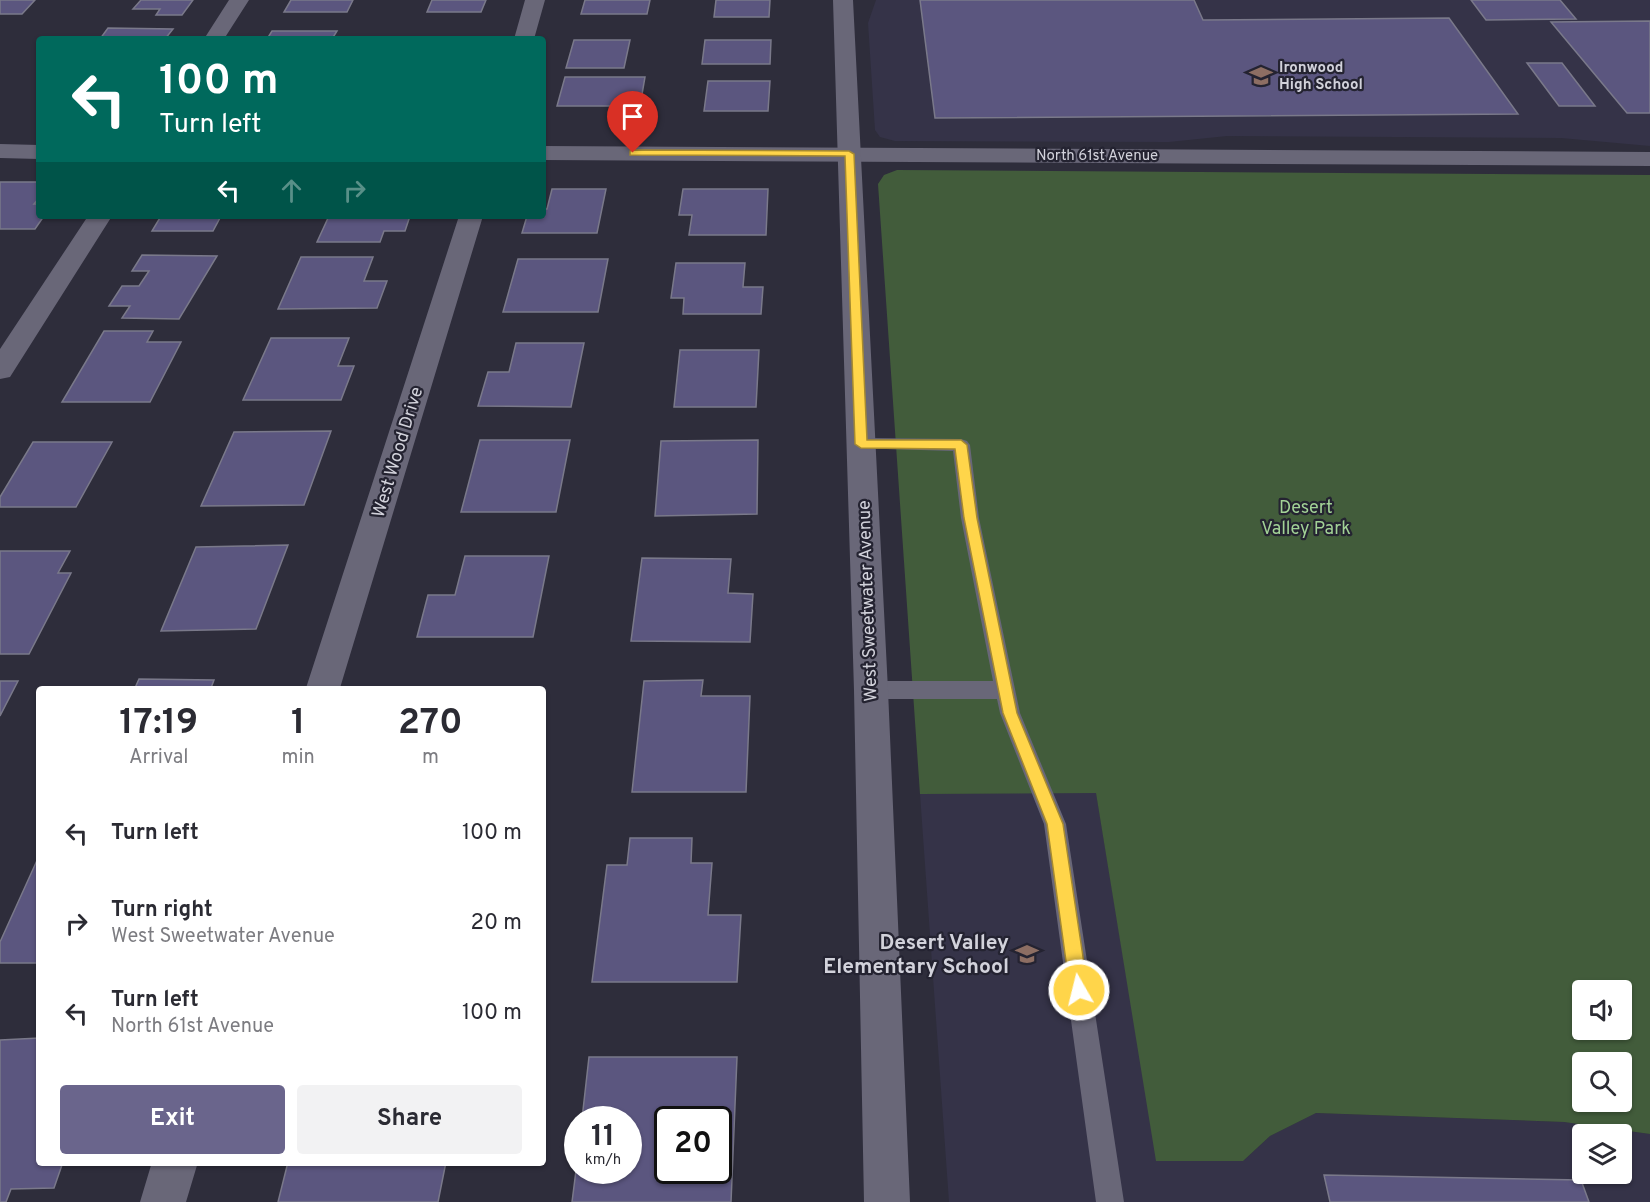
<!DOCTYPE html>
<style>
:root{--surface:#fff;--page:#f2f2f3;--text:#2b2b33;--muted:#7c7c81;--accent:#6a658c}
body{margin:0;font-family:Overpass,sans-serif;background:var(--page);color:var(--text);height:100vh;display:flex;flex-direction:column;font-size:22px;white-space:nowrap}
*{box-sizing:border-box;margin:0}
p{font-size:20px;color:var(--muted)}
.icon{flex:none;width:33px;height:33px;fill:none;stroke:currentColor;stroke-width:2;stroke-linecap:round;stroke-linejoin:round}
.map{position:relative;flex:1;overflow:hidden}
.drawer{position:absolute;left:36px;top:686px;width:510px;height:480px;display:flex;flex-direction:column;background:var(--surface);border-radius:6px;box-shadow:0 2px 4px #0004}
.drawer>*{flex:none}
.hud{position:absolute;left:36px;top:36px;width:510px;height:183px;border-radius:6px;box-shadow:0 2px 4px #0004;background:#00695c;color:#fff;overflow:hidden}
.controls{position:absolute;left:1572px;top:980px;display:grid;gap:12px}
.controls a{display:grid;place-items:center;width:60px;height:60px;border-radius:6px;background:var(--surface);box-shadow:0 2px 4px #0004;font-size:30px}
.speed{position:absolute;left:564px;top:1106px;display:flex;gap:12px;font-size:30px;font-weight:700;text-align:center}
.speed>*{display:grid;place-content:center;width:78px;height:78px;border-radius:50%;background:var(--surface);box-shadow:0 2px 4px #0004;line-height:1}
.speed small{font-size:15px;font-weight:400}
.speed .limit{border:3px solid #111;border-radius:9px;background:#fff;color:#111}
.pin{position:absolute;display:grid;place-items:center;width:51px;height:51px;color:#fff;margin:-62px -26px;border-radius:50% 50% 50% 0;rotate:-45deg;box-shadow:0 0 6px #0007}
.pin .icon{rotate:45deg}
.me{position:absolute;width:66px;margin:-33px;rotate:352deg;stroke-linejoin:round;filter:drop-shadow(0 0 4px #0008)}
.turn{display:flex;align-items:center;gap:21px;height:126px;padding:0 24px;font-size:27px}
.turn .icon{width:78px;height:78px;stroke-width:2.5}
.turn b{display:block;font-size:42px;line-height:51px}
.lanes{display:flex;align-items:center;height:57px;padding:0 24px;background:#0003;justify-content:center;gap:30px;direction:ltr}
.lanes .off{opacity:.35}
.eta{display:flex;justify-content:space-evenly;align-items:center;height:102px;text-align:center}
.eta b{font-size:36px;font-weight:700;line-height:42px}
.primary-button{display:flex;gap:12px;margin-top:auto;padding:12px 24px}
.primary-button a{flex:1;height:69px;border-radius:6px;background:var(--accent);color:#fff;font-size:24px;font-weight:700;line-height:69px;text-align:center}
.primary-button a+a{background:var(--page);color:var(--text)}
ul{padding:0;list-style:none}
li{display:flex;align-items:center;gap:18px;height:90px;padding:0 24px}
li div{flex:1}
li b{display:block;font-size:22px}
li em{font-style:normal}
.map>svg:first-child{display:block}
.built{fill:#353348;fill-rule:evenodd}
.green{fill:#425c3b;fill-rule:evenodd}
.building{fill:#5b567f;stroke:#7a798a;stroke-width:1.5;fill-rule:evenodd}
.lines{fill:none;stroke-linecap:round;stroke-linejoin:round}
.service{fill:#696778;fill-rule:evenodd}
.minor{fill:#696778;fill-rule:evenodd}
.tertiary{fill:#696778;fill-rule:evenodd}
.route{fill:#ffd54a;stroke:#a68a30;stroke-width:1.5}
.labels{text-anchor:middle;stroke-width:4.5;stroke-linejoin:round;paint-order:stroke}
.far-poi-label{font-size:15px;font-weight:bold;fill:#d2d2db;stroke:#242331;text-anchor:start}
.far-street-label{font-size:15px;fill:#d2d2db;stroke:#242331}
.street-label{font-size:18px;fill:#d2d2db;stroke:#242331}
.park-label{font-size:18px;fill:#a2d296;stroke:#242331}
.near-poi-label{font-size:21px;font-weight:bold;fill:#d2d2db;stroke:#242331;text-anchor:end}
</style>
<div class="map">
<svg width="1650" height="1202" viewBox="0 0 1650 1202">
<rect width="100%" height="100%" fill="#2e2d3b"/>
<path class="built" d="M 876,0 L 1650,0 L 1650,146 L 1561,138 L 1227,136 L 1169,142 L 895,141 L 880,137 L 875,130 L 868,23 Z
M 1096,792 L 1157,1161 L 1243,1161 L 1270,1136 L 1316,1113 L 1564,1122 L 1650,1134 L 1650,1202 L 949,1202 L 920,794 ZM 1582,1134 L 1622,1134 L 1622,1173 L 1582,1173 Z"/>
<path class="green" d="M 897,170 L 1650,175 L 1650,1134 L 1564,1122 L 1316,1113 L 1270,1136 L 1243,1161 L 1156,1161 L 1096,793 L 920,794 L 878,184 L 884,175 ZM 1582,990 L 1622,990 L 1622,1029 L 1582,1029 ZM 1582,1062 L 1622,1062 L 1622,1101 L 1582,1101 Z"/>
<path class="building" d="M 0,0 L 35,0 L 22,14 L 0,14 Z
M 141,0 L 193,0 L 182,15 L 156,15 L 160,9 L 133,9 Z
M 291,0 L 353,0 L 347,12 L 284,12 Z
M 432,0 L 486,0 L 481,12 L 427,12 Z
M 585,0 L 650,0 L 647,14 L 581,14 Z
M 716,0 L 770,0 L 769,17 L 714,17 Z
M 920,0 L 1194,0 L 1203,20 L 1449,18 L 1518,114 L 935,118 Z
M 1471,0 L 1560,0 L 1576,19 L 1486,20 Z
M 1650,21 L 1650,113 L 1627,113 L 1551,22 Z
M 108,28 L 173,29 L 165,39 L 100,39 Z
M 272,31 L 337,31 L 332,39 L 267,39 Z
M 406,37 L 475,37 L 405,39 Z
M 574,40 L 630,40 L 624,68 L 566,68 Z
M 705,40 L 771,40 L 770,64 L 702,64 Z
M 1527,63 L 1562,63 L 1595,106 L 1559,106 Z
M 565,77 L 645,77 L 640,106 L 557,106 Z
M 708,81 L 770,81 L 768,111 L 704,111 Z
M 0,182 L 39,182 L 39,198 L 34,204 L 39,204 L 39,216 L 44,216 L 35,229 L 0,229 Z
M 552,189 L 606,189 L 597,233 L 522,233 L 527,216 L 543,216 L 543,209 L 547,209 Z
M 683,189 L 768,189 L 766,235 L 689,235 L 692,215 L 679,215 Z
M 161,216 L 221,216 L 213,231 L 152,231 Z
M 329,216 L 410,216 L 405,231 L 384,231 L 380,242 L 317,242 Z
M 142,255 L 217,256 L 179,319 L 122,318 L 130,306 L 109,306 L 122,286 L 139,286 L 149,271 L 132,271 Z
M 301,257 L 373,257 L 364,281 L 387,281 L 377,308 L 278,309 Z
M 518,259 L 608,259 L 598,312 L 503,312 Z
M 676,263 L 745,263 L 743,287 L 763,287 L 761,314 L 683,314 L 684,298 L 671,298 Z
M 104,331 L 153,331 L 147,342 L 181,342 L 150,402 L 62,402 Z
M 271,338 L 349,338 L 338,366 L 354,366 L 341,400 L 243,400 Z
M 516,343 L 584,343 L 571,407 L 478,406 L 488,372 L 509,372 Z
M 680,350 L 759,350 L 756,407 L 674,407 Z
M 331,431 L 304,505 L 201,506 L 234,432 Z
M 480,440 L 570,440 L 556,512 L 461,512 Z
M 758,440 L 757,514 L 655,516 L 661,441 Z
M 33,442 L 112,442 L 76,507 L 0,507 L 0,497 Z
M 288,545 L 256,629 L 161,631 L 196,547 Z
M 0,551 L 70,551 L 58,573 L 71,573 L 29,654 L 0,654 Z
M 465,556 L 549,556 L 533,637 L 417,637 L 428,595 L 455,595 Z
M 642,558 L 731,559 L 728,593 L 753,594 L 750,642 L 631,641 Z
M 139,679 L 214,680 L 211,688 L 135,688 Z
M 703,680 L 701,696 L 750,696 L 746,792 L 632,792 L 644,681 Z
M 0,681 L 18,681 L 0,716 Z
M 630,838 L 692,838 L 691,863 L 712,863 L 708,915 L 741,915 L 737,982 L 592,982 L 607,865 L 627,865 Z
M 39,856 L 39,963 L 0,963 L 0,942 Z
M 39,1038 L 39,1162 L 63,1162 L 54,1188 L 11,1189 L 6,1202 L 0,1202 L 0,1040 Z
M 589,1057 L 737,1057 L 731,1202 L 572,1202 L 578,1155 L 578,1170 L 628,1170 L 628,1119 L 582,1119 ZM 668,1119 L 718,1119 L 718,1170 L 668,1170 Z
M 288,1162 L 446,1162 L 438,1202 L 278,1202 Z
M 1324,1175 L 1581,1180 L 1589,1202 L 1330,1202 Z"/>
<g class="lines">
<path class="service" d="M 861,438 L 961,439 L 967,441 L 970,445 L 979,518 L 1020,713 L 1066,824 L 1124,1202 L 1096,1202 L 1044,824 L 1000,713 L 997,699 L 871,699 L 864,696 L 861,690 L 864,684 L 871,681 L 993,681 L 961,518 L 953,451 L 855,448 L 852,444 L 855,440 Z"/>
<path class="minor" d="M 229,0 L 249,0 L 224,39 L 204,39 Z
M 525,0 L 545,0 L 534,39 L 514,39 Z
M 0,144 L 39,145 L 39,159 L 0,158 Z
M 543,146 L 1650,152 L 1650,166 L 543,160 Z
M 88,216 L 112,216 L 10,377 L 0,379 L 0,349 Z
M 459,216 L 483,216 L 340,688 L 306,688 Z
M 152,1162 L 198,1162 L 186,1202 L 140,1202 Z"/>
<path class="tertiary" d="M 833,0 L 853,0 L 888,690 L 910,1202 L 864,1202 L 854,690 Z"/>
</g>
<path class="route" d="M 633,150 L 849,151 L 854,154 L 867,440 L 961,440 L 967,445 L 977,518 L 1017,713 L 1063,824 L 1088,990 L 1085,996 L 1079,998 L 1073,996 L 1070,990 L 1047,824 L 1003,713 L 964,518 L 955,449 L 861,448 L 855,444 L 845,156 L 630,155 L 630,151 Z"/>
<defs>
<g id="school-bare" transform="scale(1.8)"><path d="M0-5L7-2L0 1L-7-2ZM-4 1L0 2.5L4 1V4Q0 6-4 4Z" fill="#8d6e63" stroke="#242331" stroke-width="2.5" paint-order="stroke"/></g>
</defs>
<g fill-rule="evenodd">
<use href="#school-bare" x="1261" y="76"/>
<use href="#school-bare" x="1027" y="954"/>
</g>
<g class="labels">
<g class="far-poi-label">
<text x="1279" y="72">Ironwood<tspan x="1279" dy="17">High School</tspan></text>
</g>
<g class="far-street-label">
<text x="1097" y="160">North 61st Avenue</text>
</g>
<g class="street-label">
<text transform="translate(397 452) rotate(-73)" y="6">West Wood Drive</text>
<text transform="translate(867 601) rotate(-92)" y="6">West Sweetwater Avenue</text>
</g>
<g class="park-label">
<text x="1306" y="513">Desert<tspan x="1306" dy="21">Valley Park</tspan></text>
</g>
<g class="near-poi-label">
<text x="1009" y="949">Desert Valley<tspan x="1009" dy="24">Elementary School</tspan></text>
</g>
</g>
</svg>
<div class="controls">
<a><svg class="icon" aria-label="sound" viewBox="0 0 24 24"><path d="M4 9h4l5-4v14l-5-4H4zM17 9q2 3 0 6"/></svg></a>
<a><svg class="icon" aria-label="search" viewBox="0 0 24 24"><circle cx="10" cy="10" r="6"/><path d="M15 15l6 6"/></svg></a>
<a><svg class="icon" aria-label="layers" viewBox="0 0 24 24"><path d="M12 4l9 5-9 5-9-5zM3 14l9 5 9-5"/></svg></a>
</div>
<div class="speed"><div>11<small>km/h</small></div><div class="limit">20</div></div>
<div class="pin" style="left:633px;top:153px;background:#d93025"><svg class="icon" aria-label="arrive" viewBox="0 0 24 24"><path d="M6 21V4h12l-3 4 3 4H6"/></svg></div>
<svg class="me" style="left:1079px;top:990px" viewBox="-20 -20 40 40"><circle r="17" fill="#ffd54a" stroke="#fff" stroke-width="3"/><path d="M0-11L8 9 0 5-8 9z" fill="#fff"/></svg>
<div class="hud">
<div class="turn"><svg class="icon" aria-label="left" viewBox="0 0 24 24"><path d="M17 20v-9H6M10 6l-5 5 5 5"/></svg><div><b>100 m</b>Turn left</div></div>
<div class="lanes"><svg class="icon" aria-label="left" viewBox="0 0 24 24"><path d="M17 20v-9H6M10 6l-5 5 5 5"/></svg><svg class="icon off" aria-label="ahead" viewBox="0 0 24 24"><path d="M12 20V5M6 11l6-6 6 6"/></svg><svg class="icon off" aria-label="right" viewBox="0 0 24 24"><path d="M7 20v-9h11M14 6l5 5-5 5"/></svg></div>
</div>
<section class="drawer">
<div class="eta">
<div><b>17:19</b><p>Arrival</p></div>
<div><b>1</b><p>min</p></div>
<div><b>270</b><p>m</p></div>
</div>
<ul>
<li><svg class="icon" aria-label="left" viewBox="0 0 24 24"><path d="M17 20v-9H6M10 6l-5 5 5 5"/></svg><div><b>Turn left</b></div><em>100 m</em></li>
<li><svg class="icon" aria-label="right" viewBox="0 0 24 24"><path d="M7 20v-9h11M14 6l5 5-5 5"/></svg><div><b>Turn right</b><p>West Sweetwater Avenue</p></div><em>20 m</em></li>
<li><svg class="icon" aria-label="left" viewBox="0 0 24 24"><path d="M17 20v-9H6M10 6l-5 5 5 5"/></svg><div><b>Turn left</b><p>North 61st Avenue</p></div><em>100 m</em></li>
</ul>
<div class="primary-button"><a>Exit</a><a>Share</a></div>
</section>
</div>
